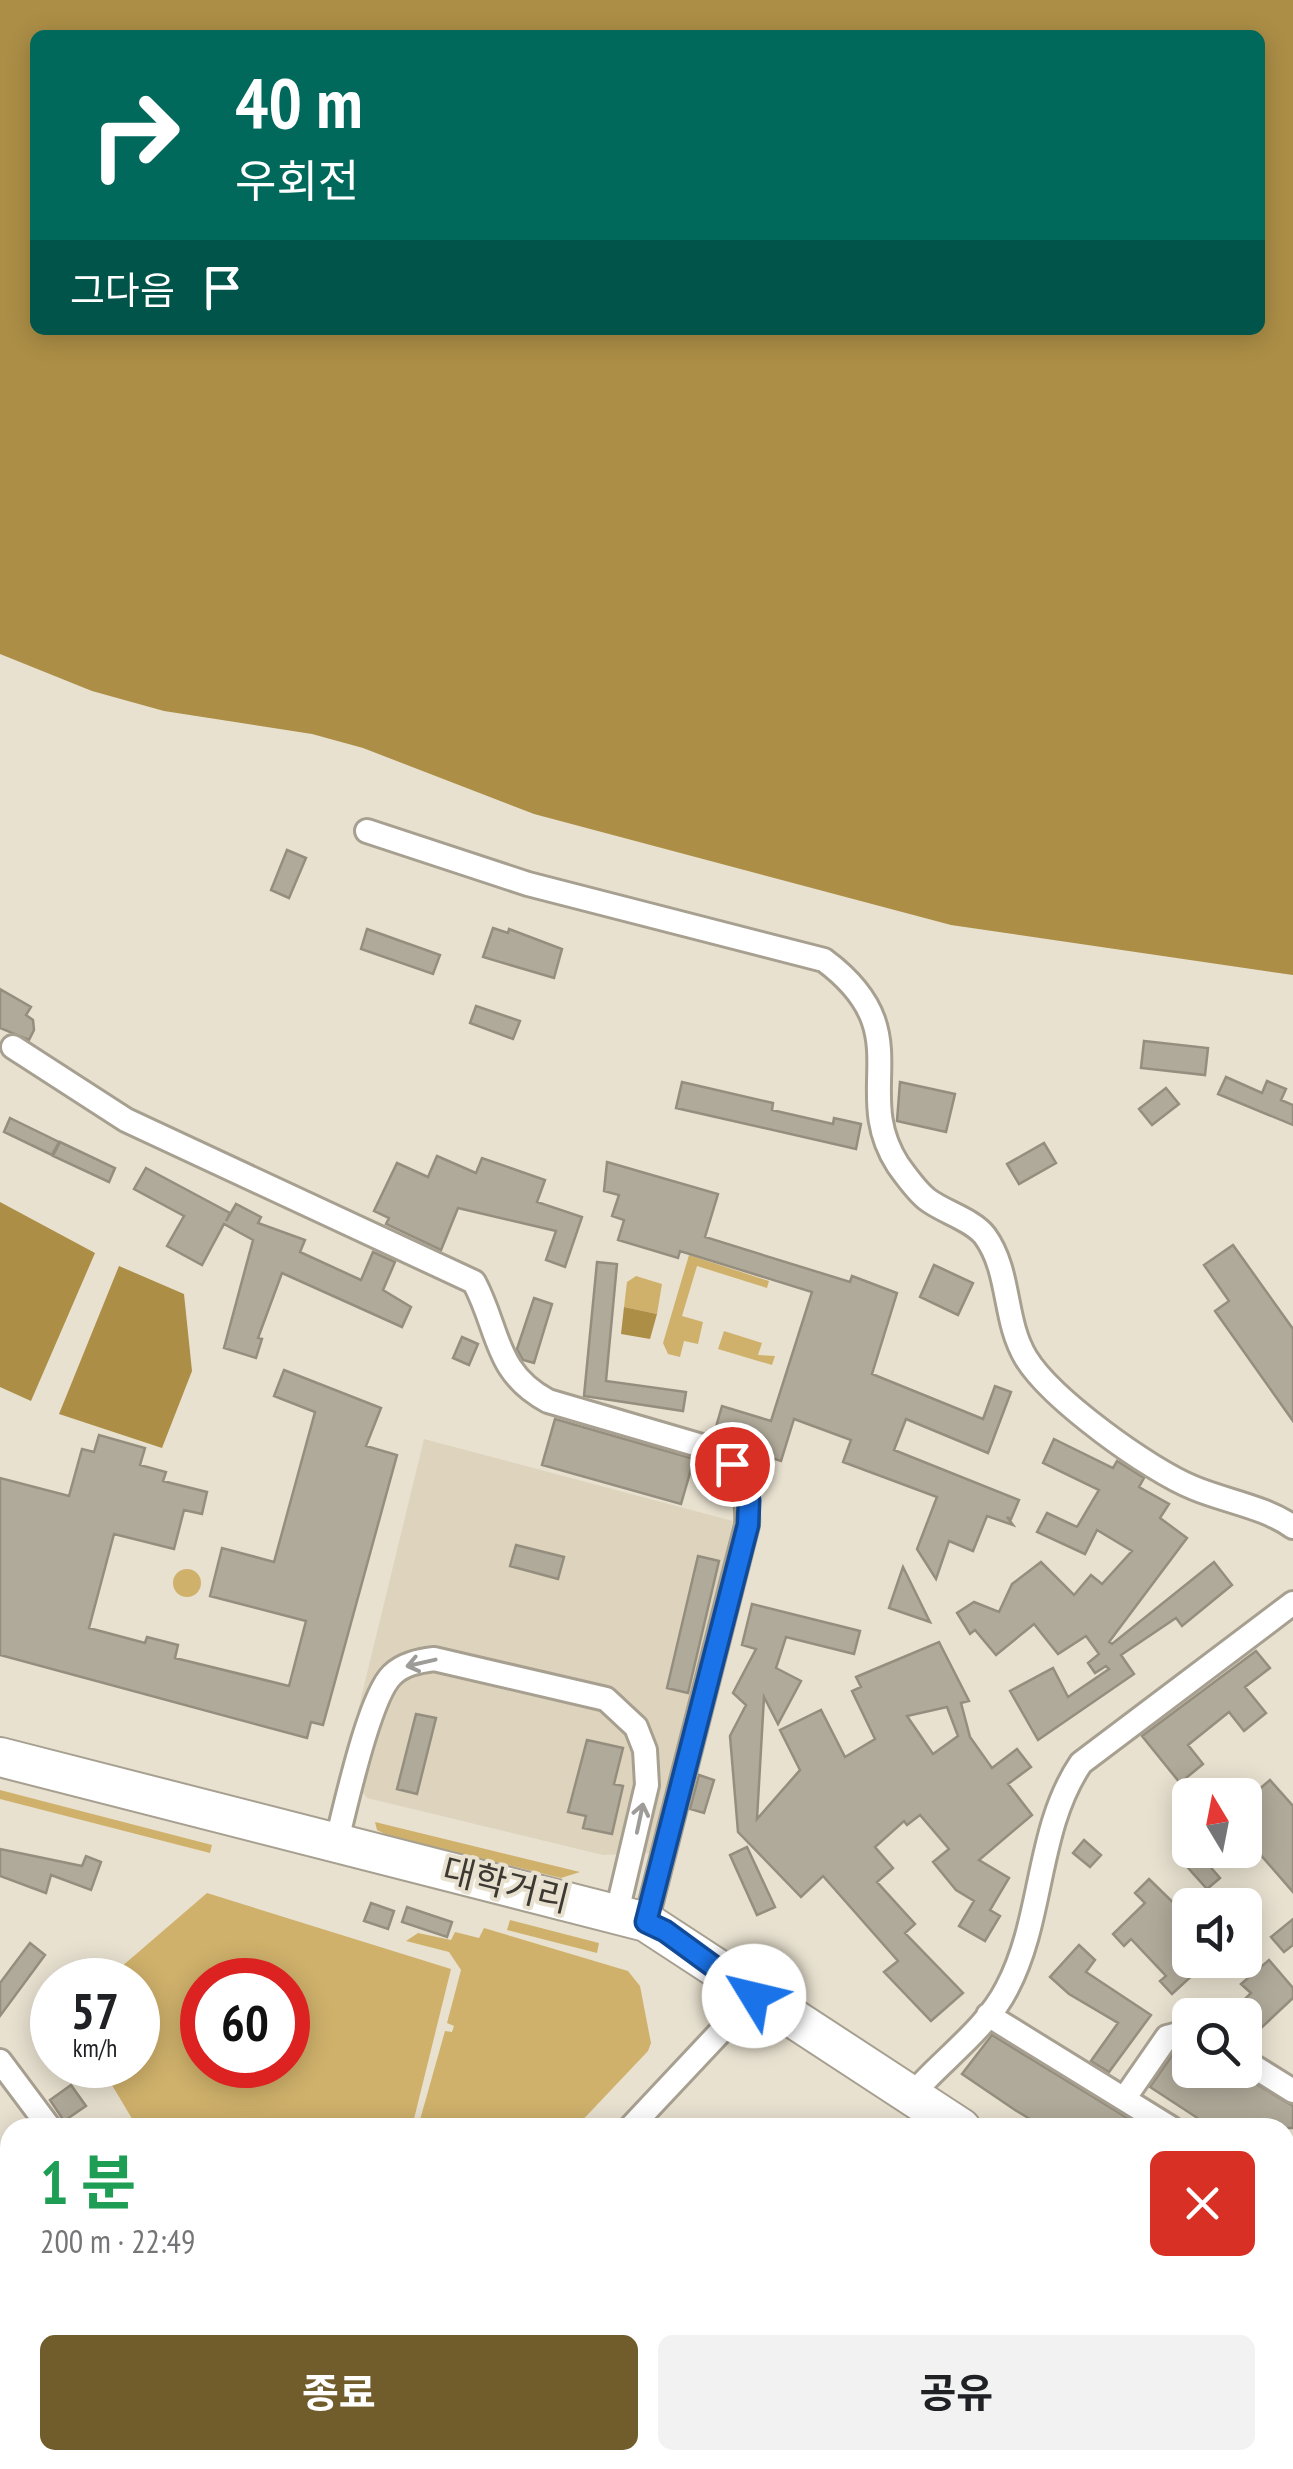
<!DOCTYPE html>
<html lang="ko">
<meta charset="utf-8">
<style>
:root{--surface:#fff;--page:#f2f2f2;--text:#202124;--muted:#757577;--accent:#715d2c}
body{margin:0;font-family:"PT Sans Narrow","Noto Sans KR",sans-serif;background:var(--page);color:var(--text);height:100vh;display:flex;flex-direction:column;font-size:38px;white-space:nowrap}
*{box-sizing:border-box;margin:0}
p{font-size:32px;color:var(--muted)}
.icon{flex:none;width:55px;height:55px;fill:none;stroke:currentColor;stroke-width:2;stroke-linecap:round;stroke-linejoin:round}
.map{position:relative;flex:1;overflow:hidden}
.sheet{position:absolute;left:0px;top:2118px;width:1295px;height:352px;display:flex;flex-direction:column;background:var(--surface);border-radius:30px 30px 0 0;box-shadow:0 5px 25px #0003}
.sheet>*{flex:none}
.guide{position:absolute;left:30px;top:30px;width:1235px;height:305px;border-radius:15px;box-shadow:0 5px 25px #0003;background:#00695c;color:#fff;overflow:hidden}
.needle{width:65px;rotate:350deg}
.controls{position:absolute;left:1172px;top:1778px;display:grid;gap:20px}
.controls a{display:grid;place-items:center;width:90px;height:90px;border-radius:15px;background:var(--surface);box-shadow:0 5px 25px #0003;font-size:50px}
.speed{position:absolute;left:30px;top:1958px;display:flex;gap:20px;font-size:50px;font-weight:700;text-align:center}
.speed>*{display:grid;place-content:center;width:130px;height:130px;border-radius:50%;background:var(--surface);box-shadow:0 5px 25px #0003;line-height:1}
.speed small{font-size:25px;font-weight:400}
.speed .limit{border:15px solid #d22;background:#fff;color:#111}
.pin{position:absolute;display:grid;place-items:center;width:85px;height:85px;color:#fff;margin:-42px;border:5px solid #fff;border-radius:50%;box-shadow:0 2px 10px #0007}
.me{position:absolute;width:110px;margin:-55px;rotate:306deg;stroke-linejoin:round;filter:drop-shadow(0 0 8px #0008)}
.turn{display:flex;align-items:center;gap:35px;height:210px;padding:0 40px;font-size:45px}
.turn .icon{width:130px;height:130px;stroke-width:2.5}
.turn b{display:block;font-size:70px;line-height:85px}
.then{display:flex;align-items:center;height:95px;padding:0 40px;background:#0003;gap:20px;font-size:38px}
.round{display:grid;place-items:center;flex:none;width:105px;height:105px;border-radius:15px;background:var(--page)}
.summary{display:flex;align-items:center;justify-content:space-between;height:170px;padding:0 40px}
h1{font-size:60px;font-weight:700;line-height:75px;color:#1e9e55}
.cta{display:flex;gap:20px;margin-top:auto;padding:20px 40px}
.cta a{flex:1;height:115px;border-radius:15px;background:var(--accent);color:#fff;font-size:40px;font-weight:700;line-height:115px;text-align:center}
.cta a+a{background:var(--page);color:var(--text)}
.map>svg:first-child{display:block}
.built{fill:#ded4bd}
.green{fill:#cfb16b;fill-rule:evenodd}
.water{fill:#ac8e46;fill-rule:evenodd}
.building{fill:#b0aa9a;stroke:#958e7f;stroke-width:2.5;fill-rule:evenodd}
.lines{fill:none;stroke-linecap:round;stroke-linejoin:round}
.minor-casing{stroke:#a7a091;stroke-width:28}
.primary-casing{stroke:#a7a091;stroke-width:42}
.minor{stroke:#fff;stroke-width:22}
.primary{stroke:#fff;stroke-width:38}
.oneway{stroke:#9e9c98}
.route-casing{stroke:#114b97;stroke-width:25}
.route{stroke:#1a73e8;stroke-width:18}
.labels{text-anchor:middle;stroke-width:8;stroke-linejoin:round;paint-order:stroke}
.street-label{font-size:35px;fill:#3c3932;stroke:#e8e1d0}
</style>
<div class="map">
<svg width="1293" height="2469" viewBox="0 0 1293 2469">
<rect width="100%" height="100%" fill="#e8e1d0"/>
<path class="built" d="M 424,1439 L 733,1521 L 654,1853 L 603,1855 L 367,1798 L 344,1768 Z
M 153,2460 L 348,2460 L 357,2469 L 125,2469 Z"/>
<path class="green" d="M 689,1255 L 769,1281 L 767,1288 L 697,1266 L 682,1316 L 703,1322 L 698,1344 L 684,1341 L 680,1357 L 668,1354 L 663,1343 Z
M 636,1276 L 662,1284 L 657,1314 L 624,1307 L 627,1282 Z
M 724,1331 L 762,1343 L 758,1355 L 775,1356 L 772,1365 L 718,1349 Z
M173 1583a14 14 0 1 1 28 0a14 14 0 1 1-28 0Z
M 0,1790 L 212,1845 L 210,1853 L 0,1799 Z
M 375,1822 L 580,1872 L 561,1878 L 389,1836 L 377,1830 Z
M 207,1893 L 451,1969 L 412,2127 L 137,2127 L 100,2065 L 138,2065 L 138,1980 L 106,1980 ZM 202,1980 L 288,1980 L 288,2065 L 202,2065 Z
M 510,1920 L 599,1943 L 597,1953 L 507,1930 Z
M 484,1928 L 628,1971 L 640,1986 L 651,2043 L 648,2051 L 576,2127 L 418,2127 L 445,2031 L 452,2032 L 454,2026 L 447,2023 L 461,1970 L 449,1952 L 406,1941 L 418,1933 L 451,1940 L 455,1932 L 479,1938 Z"/>
<path class="water" d="M 0,0 L 1293,0 L 1293,975 L 951,925 L 534,814 L 363,748 L 312,734 L 164,711 L 92,691 L 0,654 ZM 35,35 L 1260,35 L 1260,330 L 35,330 Z
M 0,1202 L 95,1253 L 31,1401 L 0,1387 Z
M 119,1266 L 184,1294 L 192,1371 L 162,1448 L 59,1414 Z
M 624,1307 L 657,1314 L 650,1339 L 621,1334 Z"/>
<path class="building" d="M 287,850 L 306,858 L 289,898 L 271,890 Z
M 493,928 L 508,933 L 509,929 L 562,949 L 554,978 L 483,957 Z
M 367,929 L 440,955 L 433,974 L 361,949 Z
M 0,989 L 31,1007 L 26,1015 L 33,1020 L 34,1030 L 29,1040 L 0,1028 Z
M 476,1006 L 520,1021 L 513,1039 L 470,1023 Z
M 1144,1041 L 1208,1048 L 1205,1075 L 1141,1068 Z
M 1226,1077 L 1262,1093 L 1267,1081 L 1286,1089 L 1281,1100 L 1293,1105 L 1293,1125 L 1218,1094 Z
M 682,1082 L 773,1103 L 772,1110 L 833,1124 L 834,1118 L 861,1124 L 856,1149 L 676,1108 Z
M 900,1082 L 955,1094 L 946,1132 L 897,1121 Z
M 1166,1088 L 1179,1104 L 1152,1125 L 1139,1109 Z
M 10,1118 L 59,1142 L 52,1155 L 4,1132 Z
M 60,1142 L 115,1168 L 109,1182 L 53,1156 Z
M 1044,1143 L 1056,1163 L 1019,1184 L 1007,1164 Z
M 437,1156 L 476,1173 L 482,1158 L 545,1180 L 537,1202 L 582,1217 L 565,1267 L 546,1260 L 556,1231 L 458,1208 L 441,1250 L 386,1224 L 389,1218 L 374,1211 L 397,1163 L 428,1177 Z
M 607,1162 L 718,1194 L 705,1237 L 850,1282 L 852,1276 L 897,1293 L 872,1374 L 983,1419 L 995,1386 L 1011,1392 L 988,1453 L 906,1419 L 894,1450 L 1019,1500 L 1011,1519 L 1007,1517 L 1013,1525 L 987,1516 L 973,1551 L 949,1541 L 936,1579 L 917,1549 L 937,1497 L 843,1462 L 851,1440 L 794,1419 L 781,1461 L 730,1445 L 714,1434 L 722,1406 L 771,1421 L 812,1292 L 680,1251 L 678,1258 L 618,1240 L 624,1220 L 612,1216 L 619,1195 L 604,1191 Z
M 146,1168 L 230,1213 L 226,1221 L 236,1204 L 261,1217 L 258,1223 L 305,1240 L 300,1252 L 361,1280 L 373,1252 L 395,1262 L 383,1290 L 411,1307 L 402,1327 L 282,1273 L 258,1338 L 262,1339 L 256,1358 L 224,1348 L 253,1240 L 224,1224 L 202,1265 L 167,1246 L 184,1216 L 134,1189 Z
M 1233,1245 L 1293,1329 L 1293,1421 L 1215,1311 L 1229,1301 L 1204,1265 Z
M 597,1262 L 617,1264 L 606,1381 L 686,1392 L 683,1411 L 584,1396 Z
M 934,1265 L 973,1283 L 958,1315 L 920,1297 Z
M 534,1298 L 552,1304 L 534,1363 L 523,1360 L 517,1349 Z
M 462,1337 L 478,1344 L 469,1365 L 453,1358 Z
M 284,1370 L 381,1408 L 366,1446 L 397,1455 L 323,1725 L 311,1722 L 307,1738 L 0,1655 L 0,1478 L 69,1496 L 82,1449 L 94,1452 L 99,1435 L 145,1448 L 140,1465 L 166,1472 L 163,1481 L 207,1492 L 202,1514 L 184,1510 L 174,1549 L 114,1534 L 89,1628 L 145,1643 L 147,1637 L 178,1645 L 175,1658 L 289,1686 L 306,1621 L 210,1596 L 222,1548 L 274,1562 L 315,1412 L 274,1396 Z
M 555,1419 L 694,1459 L 681,1504 L 542,1465 Z
M 1054,1439 L 1113,1468 L 1117,1461 L 1144,1478 L 1139,1487 L 1169,1504 L 1160,1518 L 1187,1538 L 1109,1642 L 1112,1644 L 1214,1562 L 1232,1585 L 1182,1626 L 1176,1618 L 1121,1655 L 1134,1674 L 1038,1740 L 1010,1691 L 1053,1668 L 1068,1697 L 1109,1669 L 1106,1666 L 1095,1673 L 1088,1663 L 1099,1654 L 1086,1636 L 1058,1654 L 1034,1624 L 996,1655 L 975,1630 L 970,1634 L 957,1613 L 974,1602 L 999,1612 L 1012,1584 L 1041,1562 L 1074,1595 L 1091,1575 L 1102,1584 L 1132,1551 L 1097,1530 L 1085,1554 L 1037,1532 L 1047,1513 L 1077,1527 L 1099,1490 L 1043,1463 Z
M 516,1545 L 564,1557 L 558,1579 L 510,1566 Z
M 698,1556 L 719,1561 L 688,1693 L 667,1688 Z
M 903,1567 L 930,1622 L 889,1608 Z
M 752,1604 L 860,1631 L 854,1654 L 786,1637 L 776,1668 L 801,1681 L 778,1724 L 764,1697 L 757,1819 L 800,1770 L 780,1730 L 821,1710 L 845,1757 L 875,1739 L 852,1691 L 861,1687 L 856,1677 L 939,1642 L 969,1701 L 961,1703 L 970,1737 L 992,1768 L 1017,1749 L 1031,1767 L 1008,1784 L 1032,1815 L 979,1860 L 1009,1878 L 990,1910 L 1000,1916 L 985,1941 L 959,1926 L 974,1901 L 956,1890 L 933,1862 L 949,1849 L 920,1815 L 907,1825 L 904,1821 L 875,1847 L 893,1868 L 877,1882 L 915,1924 L 905,1933 L 963,1993 L 931,2021 L 884,1972 L 898,1961 L 823,1876 L 801,1897 L 738,1832 L 730,1736 L 746,1705 L 733,1693 L 756,1649 L 742,1645 ZM 947,1707 L 958,1736 L 933,1754 L 907,1716 Z
M 1256,1651 L 1270,1668 L 1245,1687 L 1266,1713 L 1244,1731 L 1229,1712 L 1188,1745 L 1203,1764 L 1180,1783 L 1142,1736 Z
M 416,1714 L 436,1718 L 417,1794 L 397,1789 Z
M 587,1740 L 623,1748 L 614,1784 L 623,1786 L 612,1834 L 583,1828 L 586,1816 L 568,1812 Z
M 699,1775 L 714,1780 L 704,1813 L 690,1809 Z
M 1270,1780 L 1293,1806 L 1293,1892 L 1245,1837 L 1245,1801 Z
M 1084,1840 L 1101,1855 L 1090,1867 L 1073,1853 Z
M 747,1847 L 775,1907 L 757,1915 L 730,1855 Z
M 0,1849 L 82,1866 L 86,1856 L 101,1862 L 91,1890 L 51,1875 L 46,1893 L 0,1876 Z
M 1191,1850 L 1221,1850 L 1207,1863 L 1220,1878 L 1207,1889 L 1180,1859 Z
M 1149,1879 L 1190,1919 L 1190,1960 L 1209,1960 L 1172,1994 L 1160,1981 L 1166,1976 L 1131,1939 L 1124,1946 L 1113,1934 L 1145,1903 L 1135,1893 Z
M 371,1903 L 394,1911 L 388,1929 L 364,1921 Z
M 407,1907 L 452,1922 L 447,1937 L 402,1922 Z
M 1293,1919 L 1293,1945 L 1284,1952 L 1271,1937 Z
M 30,1943 L 45,1955 L 0,2016 L 0,1983 Z
M 1079,1945 L 1095,1960 L 1086,1972 L 1151,2015 L 1109,2072 L 1091,2061 L 1118,2023 L 1069,1994 L 1050,1977 Z
M 1269,1960 L 1293,1988 L 1293,1998 L 1245,2043 L 1245,2015 L 1229,2015 L 1251,1993 L 1241,1984 Z
M 992,2035 L 1116,2111 L 1142,2128 L 1045,2128 L 1015,2110 L 962,2074 Z
M 1183,2048 L 1190,2053 L 1190,2070 L 1233,2070 L 1293,2106 L 1293,2128 L 1193,2128 L 1199,2119 L 1150,2087 L 1176,2050 Z
M 71,2085 L 86,2106 L 64,2121 L 50,2100 Z"/>
<g class="lines">
<g class="minor-casing">
<path id="minor" d="M 367,831 L 528,884 L 824,960 C 922,1033 849,1089 898,1165 C 906,1176 917,1192 928,1200 C 944,1212 973,1220 985,1236 C 1011,1272 1003,1320 1026,1358 C 1051,1399 1149,1470 1194,1488 C 1225,1501 1265,1507 1293,1527
M 13,1047 L 126,1120 L 474,1282 C 500,1331 494,1372 548,1401 L 712,1449 C 739,1469 749,1491 747,1525 L 646,1922
M 336,1844 C 345,1809 369,1697 392,1675 C 403,1664 419,1661 434,1659 L 606,1699 L 636,1727 L 645,1750 L 647,1785 L 617,1912
M 988,2015 L 1171,2128
M 0,2061 L 50,2128
M 1245,2061 L 1293,2091
M 910,2097 C 940,2061 986,2030 1007,1988 C 1044,1918 1036,1829 1081,1763 L 1293,1603
M 1124,2099 L 1167,2037 L 1190,2031
M 630,2128 L 754,1996
M 1285,2197 L 1293,2202
M 737,2460 L 740,2469
M 0,2469 L 36,2460"/>
</g>
<g class="primary-casing">
<path id="primary" d="M 0,1757 L 646,1922 L 961,2128
M 1285,2321 L 1293,2326"/>
</g>
<use href="#minor" class="minor"/>
<use href="#primary" class="primary"/>
</g>
<defs><path id="oneway-shaft" d="M-6 0H5M1.5-3L5.5 0L1.5 3" fill="none" stroke-width="1.6" stroke-linecap="round" stroke-linejoin="round" transform="scale(2.5)"/></defs>
<g class="oneway">
<use href="#oneway-shaft" transform="translate(421 1663) rotate(167)"/>
<use href="#oneway-shaft" transform="translate(640 1818) rotate(-78)"/>
</g>
<g class="lines">
<g class="route-casing">
<path id="route" d="M 732,1464 L 749,1500 L 748,1525 L 646,1922 L 665,1931 L 754,1996"/>
</g>
<use href="#route" class="route"/>
</g>
<g class="labels">
<g class="street-label">
<text transform="translate(506 1885) rotate(14)" y="12">대학거리</text>
</g>
</g>
</svg>
<div class="controls">
<a><svg class="needle" viewBox="-14 -14 28 28"><path d="M0-13l5 13h-10z" fill="#e53935"/><path d="M0 13l5-13h-10z" fill="#757577"/></svg></a>
<a><svg class="icon" aria-label="sound" viewBox="0 0 24 24"><path d="M4 9h4l5-4v14l-5-4H4zM17 9q2 3 0 6"/></svg></a>
<a><svg class="icon" aria-label="search" viewBox="0 0 24 24"><circle cx="10" cy="10" r="6"/><path d="M15 15l6 6"/></svg></a>
</div>
<div class="speed"><div>57<small>km/h</small></div><div class="limit">60</div></div>
<div class="pin" style="left:732px;top:1464px;background:#d93025"><svg class="icon" aria-label="arrive" viewBox="0 0 24 24"><path d="M6 21V4h12l-3 4 3 4H6"/></svg></div>
<svg class="me" style="left:754px;top:1996px" viewBox="-20 -20 40 40"><circle r="19" fill="#fff"/><path d="M0-13L10 11 0 6-10 11z" fill="#1a73e8"/></svg>
<div class="guide">
<div class="turn"><svg class="icon" aria-label="right" viewBox="0 0 24 24"><path d="M7 20v-9h11M14 6l5 5-5 5"/></svg><div><b>40 m</b>우회전</div></div>
<div class="then">그다음<svg class="icon" aria-label="arrive" viewBox="0 0 24 24"><path d="M6 21V4h12l-3 4 3 4H6"/></svg></div>
</div>
<section class="sheet">
<div class="summary"><div><h1>1 분</h1><p>200 m · 22:49</p></div><a class="round" style="background:#d93025;color:#fff"><svg class="icon" aria-label="close" viewBox="0 0 24 24"><path d="M6 6l12 12M18 6L6 18"/></svg></a></div>
<div class="cta"><a>종료</a><a>공유</a></div>
</section>
</div>
